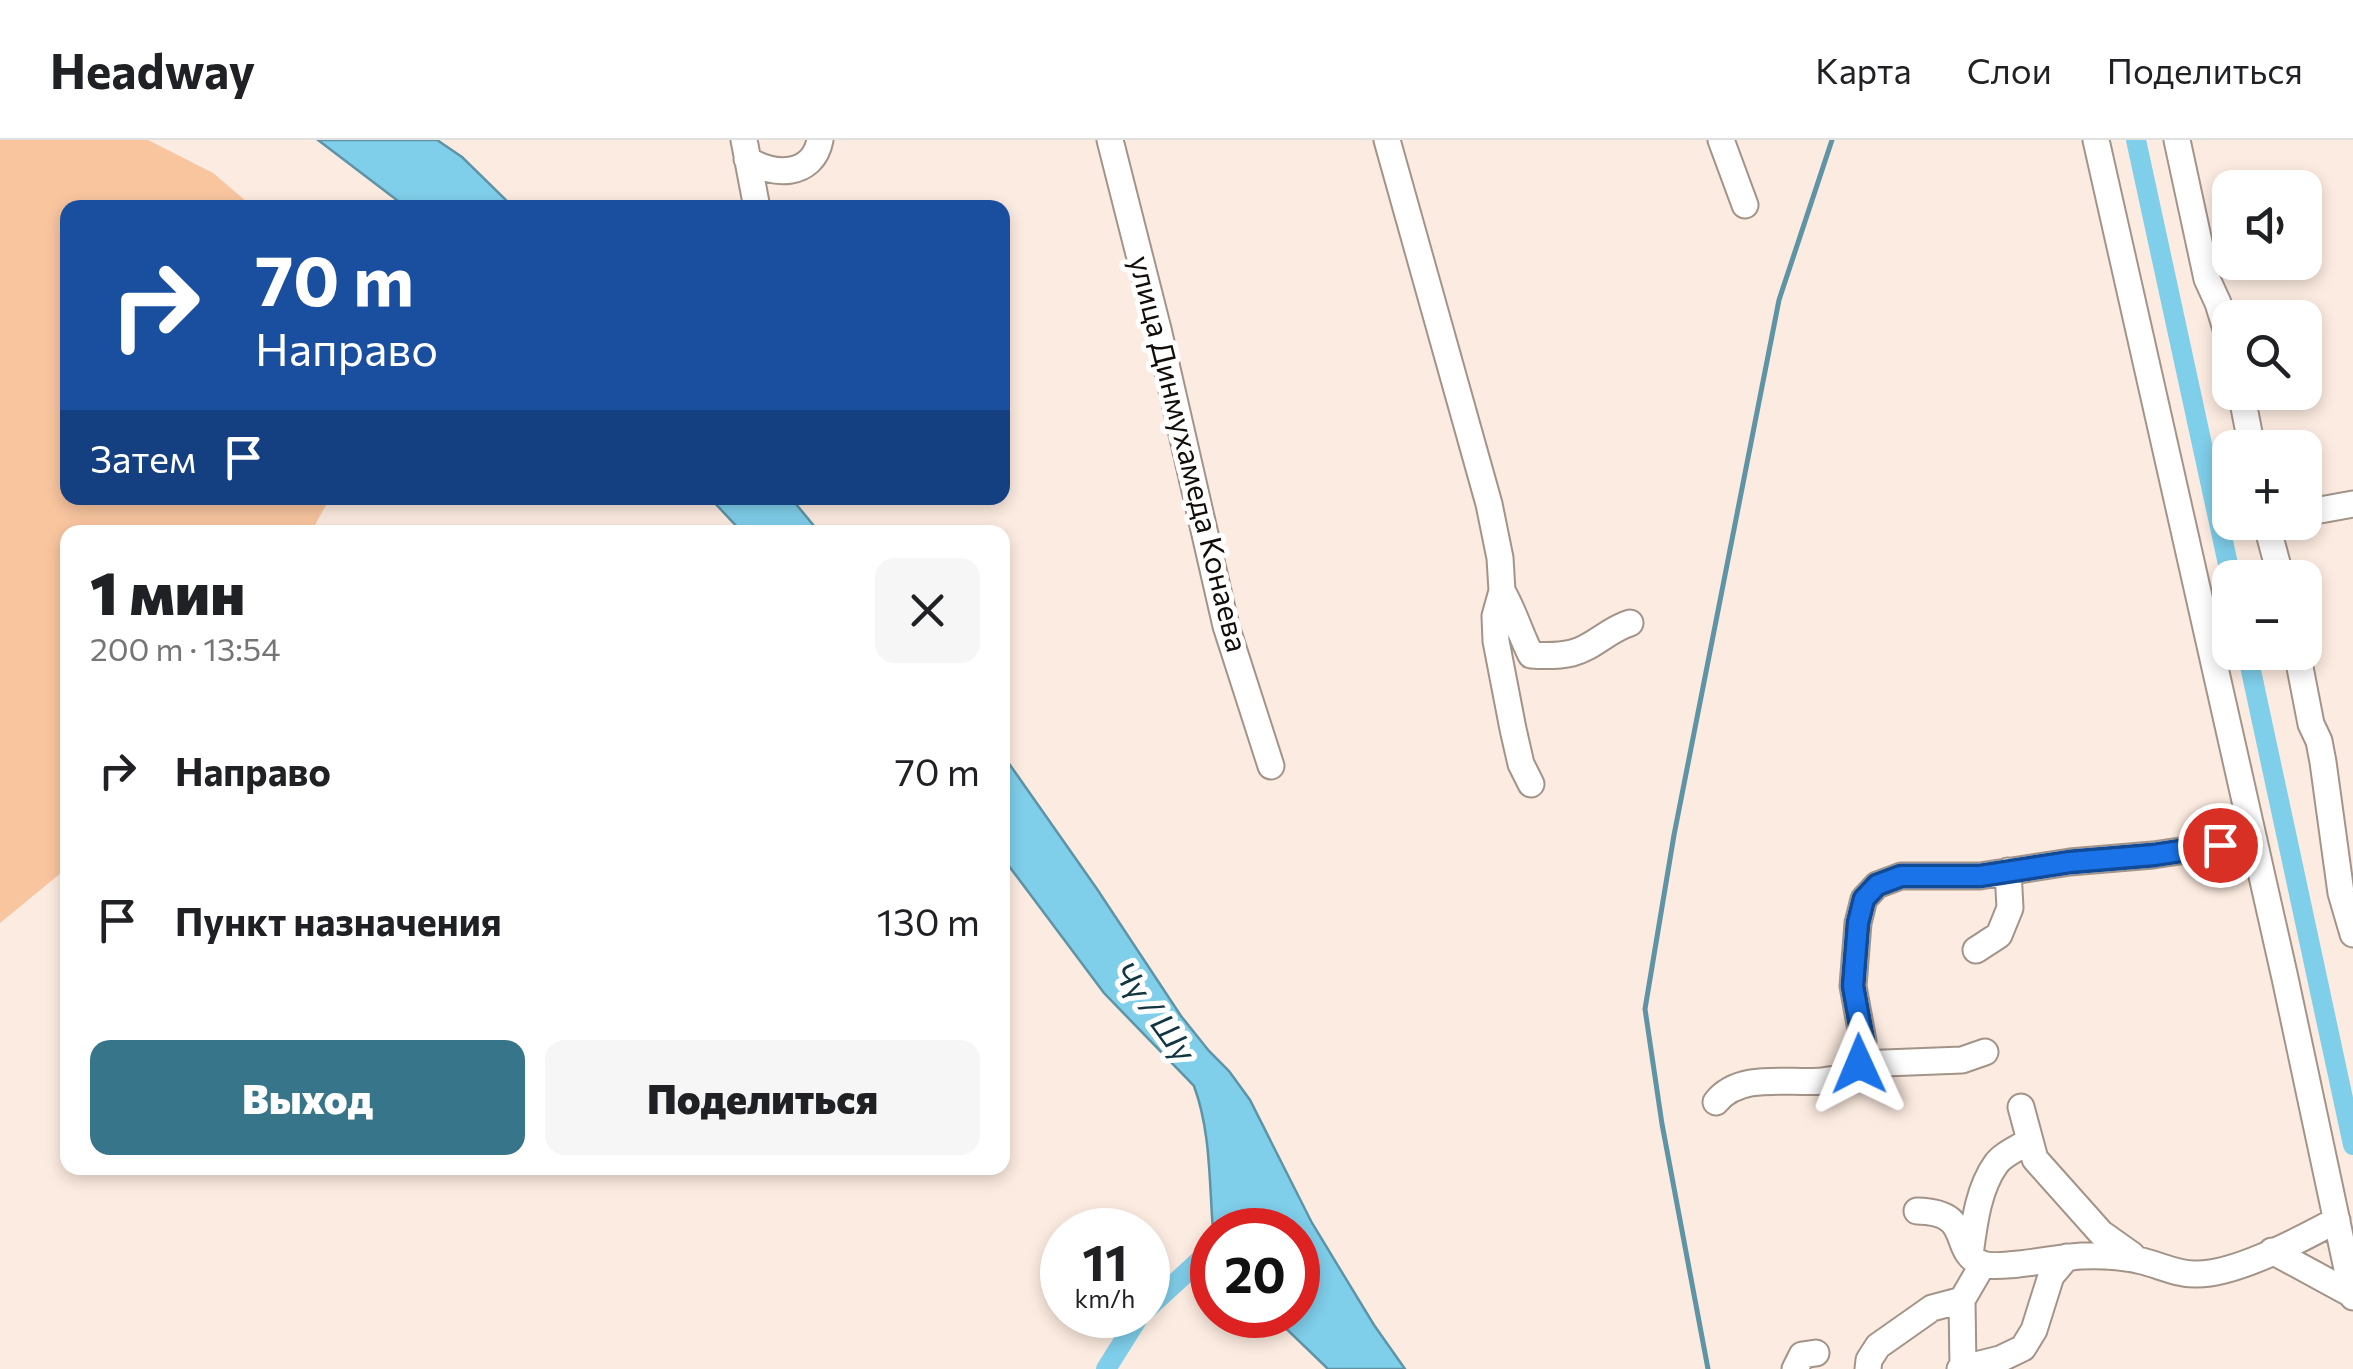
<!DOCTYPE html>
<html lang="ru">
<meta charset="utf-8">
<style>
:root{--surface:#fff;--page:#f6f6f6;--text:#202124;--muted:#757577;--line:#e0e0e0;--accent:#37758a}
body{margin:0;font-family:Commissioner,sans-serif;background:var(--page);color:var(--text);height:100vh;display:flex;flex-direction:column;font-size:38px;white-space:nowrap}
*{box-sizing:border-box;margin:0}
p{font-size:32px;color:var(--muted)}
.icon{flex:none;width:55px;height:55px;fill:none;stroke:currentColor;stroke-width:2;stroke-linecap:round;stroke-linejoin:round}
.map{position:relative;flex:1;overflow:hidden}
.details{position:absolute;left:60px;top:385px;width:950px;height:650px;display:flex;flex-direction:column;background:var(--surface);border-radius:20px;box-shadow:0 5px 15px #0003}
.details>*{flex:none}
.top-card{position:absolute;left:60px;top:60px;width:950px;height:305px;border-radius:20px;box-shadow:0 5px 15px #0003;background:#1a4fa0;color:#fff;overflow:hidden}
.fabs{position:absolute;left:2212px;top:30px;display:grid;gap:20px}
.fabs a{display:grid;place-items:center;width:110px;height:110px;border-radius:20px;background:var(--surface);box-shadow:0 5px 15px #0003;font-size:50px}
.speed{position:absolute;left:1040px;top:1068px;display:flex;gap:20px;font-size:50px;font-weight:700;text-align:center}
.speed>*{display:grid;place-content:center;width:130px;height:130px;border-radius:50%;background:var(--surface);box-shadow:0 5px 15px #0003;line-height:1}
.speed small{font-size:25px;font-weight:400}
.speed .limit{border:15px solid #d22;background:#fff;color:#111}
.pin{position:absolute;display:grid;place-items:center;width:85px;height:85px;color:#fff;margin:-42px;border:5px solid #fff;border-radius:50%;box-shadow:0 2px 10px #0007}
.me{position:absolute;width:110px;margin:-55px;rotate:359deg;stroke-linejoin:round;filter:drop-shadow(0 0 8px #0008)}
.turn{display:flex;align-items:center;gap:35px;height:210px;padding:0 30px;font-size:45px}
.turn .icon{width:130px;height:130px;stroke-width:2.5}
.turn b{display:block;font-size:70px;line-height:85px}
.then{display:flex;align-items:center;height:95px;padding:0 30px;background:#0003;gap:20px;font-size:38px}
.round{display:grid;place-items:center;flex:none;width:105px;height:105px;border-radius:20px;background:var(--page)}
.headline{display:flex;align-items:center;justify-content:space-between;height:170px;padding:0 30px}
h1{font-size:60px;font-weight:800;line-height:75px}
.primary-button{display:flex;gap:20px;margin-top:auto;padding:20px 30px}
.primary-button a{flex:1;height:115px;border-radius:20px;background:var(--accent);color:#fff;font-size:40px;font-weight:800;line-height:115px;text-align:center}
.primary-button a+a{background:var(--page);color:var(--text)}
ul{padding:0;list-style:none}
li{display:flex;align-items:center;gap:30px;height:150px;padding:0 30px}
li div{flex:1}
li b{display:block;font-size:38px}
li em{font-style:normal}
header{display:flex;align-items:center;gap:60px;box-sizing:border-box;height:140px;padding:0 50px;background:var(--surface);border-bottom:2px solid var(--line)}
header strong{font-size:48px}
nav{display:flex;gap:55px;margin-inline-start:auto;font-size:35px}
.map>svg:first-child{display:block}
.green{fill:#f8c59f}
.water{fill:#7fceea;stroke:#5e94a6;stroke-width:2.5}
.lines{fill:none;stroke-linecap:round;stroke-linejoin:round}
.stream{stroke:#5e94a6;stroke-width:5}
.canal{stroke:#7fceea;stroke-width:20}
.minor-casing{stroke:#a39489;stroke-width:29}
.minor{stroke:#fff;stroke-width:25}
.route-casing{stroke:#114b97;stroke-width:25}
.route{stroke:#1a73e8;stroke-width:18}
.labels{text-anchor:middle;stroke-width:10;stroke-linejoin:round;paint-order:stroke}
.street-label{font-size:30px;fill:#120d09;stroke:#fff}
.water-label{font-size:32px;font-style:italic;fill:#113642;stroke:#fff}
</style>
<header>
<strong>Headway</strong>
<nav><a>Карта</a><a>Слои</a><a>Поделиться</a></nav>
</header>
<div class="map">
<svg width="2353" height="1229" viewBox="0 0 2353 1229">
<rect width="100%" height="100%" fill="#fcebe0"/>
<path class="green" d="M 0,0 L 148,0 L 213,33 L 253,67 L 68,68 L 68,358 L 330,358 L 311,392 L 68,392 L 67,728 L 0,783 Z"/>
<path class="water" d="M 318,0 L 437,0 L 462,17 L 513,67 L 406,67 Z
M 710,358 L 791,358 L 819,392 L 742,392 Z
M 1003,615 L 1097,749 L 1181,876 L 1209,911 L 1229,931 L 1250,960 L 1312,1083 L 1374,1185 L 1405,1229 L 1328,1229 L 1272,1175 L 1298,1175 L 1298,1090 L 1213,1090 C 1209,1042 1211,992 1194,946 L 1104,853 L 1003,718 Z"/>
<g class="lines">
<path class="stream" d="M 1708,1229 L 1662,984 L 1645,869 L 1674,695 L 1779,160 L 1832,0"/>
<path class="canal" d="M 2136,0 L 2231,438
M 2247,512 L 2353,1005
M 1148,1168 L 1212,1109
M 1106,1229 L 1140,1175"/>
<g class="minor-casing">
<path id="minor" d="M 744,0 L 757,68
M 1110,0 L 1158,189 L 1226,486 L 1271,626
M 1387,0 L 1489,364 L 1500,418 L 1502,451 L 1495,476 L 1496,501 L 1513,589 L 1521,624 L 1531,644
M 1721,0 L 1745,65
M 2096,0 L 2285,838 L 2353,1157
M 2177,0 L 2207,139 L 2218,163 L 2230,202
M 747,19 C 773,37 813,37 820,0
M 2241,252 L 2252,308
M 2309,372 L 2353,364
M 2266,382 L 2281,438
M 1502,451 C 1514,471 1520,494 1531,515 C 1544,516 1559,516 1572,513 C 1593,508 1609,489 1630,483
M 2297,512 L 2311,584 L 2319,601 L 2323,622 L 2341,753 L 2353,794
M 1976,810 L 1999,795 L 2010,768 L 2008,731
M 1859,924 L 1962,920 L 1985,912
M 1716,962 C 1740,932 1788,944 1823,941 C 1824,940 1838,939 1839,939 C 1846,936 1853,928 1859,924 L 1863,901 L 1853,846 L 1858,783 L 1864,759 L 1877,745 L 1901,736 L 1980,736 L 2070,722 L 2153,715 L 2254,700
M 2021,967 L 2035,1019 L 2101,1093 L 2132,1115
M 1917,1071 C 1976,1072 1949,1111 1982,1124 C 1997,1130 2061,1117 2081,1116 C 2102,1115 2122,1116 2142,1121 C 2159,1125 2176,1134 2194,1134 C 2234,1136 2301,1099 2337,1080
M 2272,1111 L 2353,1155
M 1970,1115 C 1974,1085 1978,1049 1996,1024 C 2003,1014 2019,1008 2029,1001
M 1963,1228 L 1962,1160 L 1983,1124
M 1795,1229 L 1802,1215 L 1816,1213
M 1868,1229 L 1869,1220 L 1878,1206 L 1932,1168 L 1962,1160
M 1960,1229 L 2000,1219 L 2023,1208 L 2034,1190 L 2051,1136 L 2067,1117"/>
</g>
<use href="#minor" class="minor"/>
</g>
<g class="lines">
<g class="route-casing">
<path id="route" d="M 1859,924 L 1863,901 L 1853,846 L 1858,783 L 1864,759 L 1877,745 L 1901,736 L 1980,736 L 2070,722 L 2154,715 L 2220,705"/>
</g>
<use href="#route" class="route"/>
</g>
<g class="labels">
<g class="street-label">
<text transform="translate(1188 314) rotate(76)" y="10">улица Динмухамеда Конаева</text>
</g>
<g class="water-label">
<text transform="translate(1154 872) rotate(54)" y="11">Чү / Шу</text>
</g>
</g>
</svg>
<div class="fabs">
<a><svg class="icon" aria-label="sound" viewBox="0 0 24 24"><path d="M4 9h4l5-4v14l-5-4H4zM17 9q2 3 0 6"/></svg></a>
<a><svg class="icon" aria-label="search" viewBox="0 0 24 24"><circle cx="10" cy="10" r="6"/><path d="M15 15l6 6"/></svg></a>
<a>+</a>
<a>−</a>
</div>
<div class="speed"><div>11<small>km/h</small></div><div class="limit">20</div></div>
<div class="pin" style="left:2220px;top:705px;background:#d93025"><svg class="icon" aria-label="arrive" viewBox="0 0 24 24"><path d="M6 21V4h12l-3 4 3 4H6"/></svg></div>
<svg class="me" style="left:1859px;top:924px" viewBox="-20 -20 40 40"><path d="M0-17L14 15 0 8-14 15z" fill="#1a73e8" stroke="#fff" stroke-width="4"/></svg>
<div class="top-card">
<div class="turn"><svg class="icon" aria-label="right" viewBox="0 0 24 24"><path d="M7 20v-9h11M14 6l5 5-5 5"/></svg><div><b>70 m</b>Направо</div></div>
<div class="then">Затем<svg class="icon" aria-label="arrive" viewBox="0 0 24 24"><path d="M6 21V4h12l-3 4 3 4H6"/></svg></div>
</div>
<section class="details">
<div class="headline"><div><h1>1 мин</h1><p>200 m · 13:54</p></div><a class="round"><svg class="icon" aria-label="close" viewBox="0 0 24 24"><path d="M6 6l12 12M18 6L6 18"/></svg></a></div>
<ul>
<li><svg class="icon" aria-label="right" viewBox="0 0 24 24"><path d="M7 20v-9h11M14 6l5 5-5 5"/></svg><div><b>Направо</b></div><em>70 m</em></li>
<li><svg class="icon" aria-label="arrive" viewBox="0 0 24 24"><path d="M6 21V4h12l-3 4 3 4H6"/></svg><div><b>Пункт назначения</b></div><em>130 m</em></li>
</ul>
<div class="primary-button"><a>Выход</a><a>Поделиться</a></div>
</section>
</div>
